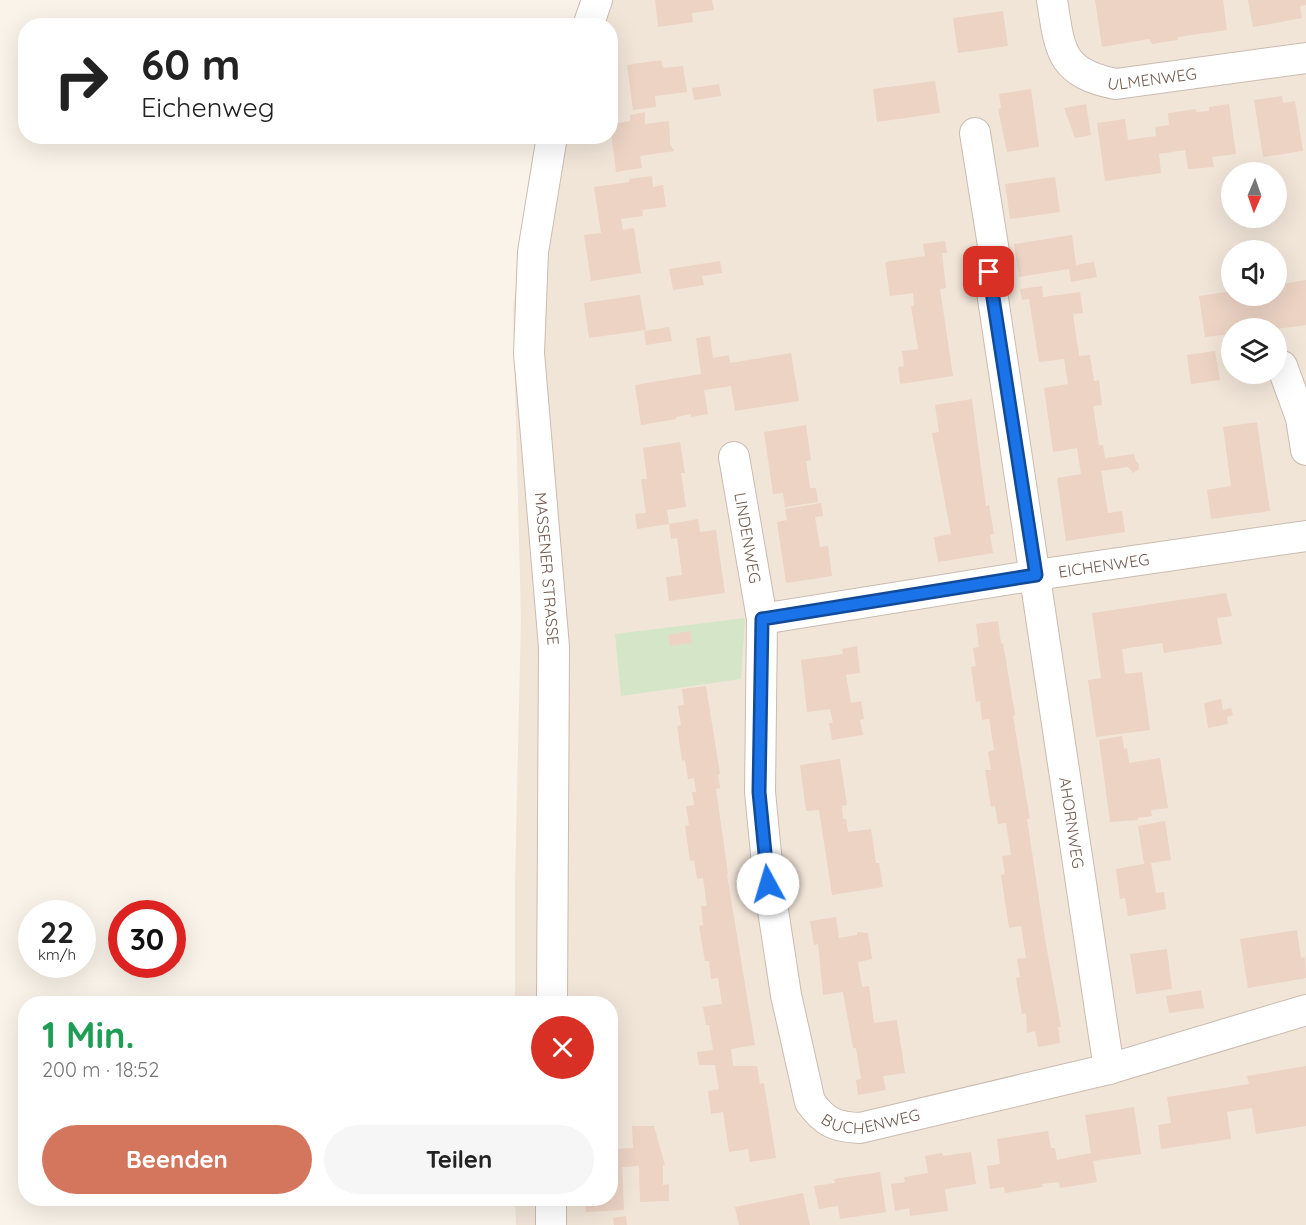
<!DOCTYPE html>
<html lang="de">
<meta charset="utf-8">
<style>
:root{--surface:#fff;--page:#f6f6f6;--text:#222;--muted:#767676;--accent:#d4765d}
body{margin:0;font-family:Quicksand,sans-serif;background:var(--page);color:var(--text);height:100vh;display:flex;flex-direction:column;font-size:22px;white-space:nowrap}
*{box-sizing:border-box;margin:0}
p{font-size:20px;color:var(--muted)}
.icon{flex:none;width:33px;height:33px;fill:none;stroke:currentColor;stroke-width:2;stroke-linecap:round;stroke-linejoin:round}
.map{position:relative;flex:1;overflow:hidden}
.details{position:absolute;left:18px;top:996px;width:600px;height:210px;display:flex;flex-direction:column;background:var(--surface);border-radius:24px;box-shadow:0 6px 24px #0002}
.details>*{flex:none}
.guide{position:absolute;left:18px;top:18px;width:600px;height:126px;border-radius:24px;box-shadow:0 6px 24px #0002;background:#fff;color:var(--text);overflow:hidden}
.needle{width:39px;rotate:182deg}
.controls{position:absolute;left:1221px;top:162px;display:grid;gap:12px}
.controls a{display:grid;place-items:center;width:66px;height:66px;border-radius:50%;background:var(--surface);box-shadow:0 6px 24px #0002;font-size:30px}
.speed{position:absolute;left:18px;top:900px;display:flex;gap:12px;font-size:30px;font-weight:700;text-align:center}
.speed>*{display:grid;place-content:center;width:78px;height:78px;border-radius:50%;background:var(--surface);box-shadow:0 6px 24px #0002;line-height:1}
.speed small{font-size:15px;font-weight:400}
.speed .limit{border:9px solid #d22;background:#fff;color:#111}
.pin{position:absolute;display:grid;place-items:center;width:51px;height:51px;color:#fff;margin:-26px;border-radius:12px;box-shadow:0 3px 9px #0006}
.me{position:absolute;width:66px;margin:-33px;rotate:354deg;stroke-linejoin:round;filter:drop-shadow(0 0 4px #0008)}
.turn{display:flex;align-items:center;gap:21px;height:126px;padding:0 24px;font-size:27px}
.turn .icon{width:78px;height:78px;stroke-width:2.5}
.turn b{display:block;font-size:42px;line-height:51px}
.round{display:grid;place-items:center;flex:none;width:63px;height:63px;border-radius:32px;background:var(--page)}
.summary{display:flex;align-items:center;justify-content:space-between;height:102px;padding:0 24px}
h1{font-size:36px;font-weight:800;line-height:45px;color:#1e9e55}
.cta{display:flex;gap:12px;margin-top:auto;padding:12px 24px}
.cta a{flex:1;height:69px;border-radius:36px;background:var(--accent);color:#fff;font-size:24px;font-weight:800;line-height:69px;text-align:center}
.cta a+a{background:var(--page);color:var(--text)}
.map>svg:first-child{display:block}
.residential{fill:#f1e5d8;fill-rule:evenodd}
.green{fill:#d5e6c8}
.building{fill:#ecd3c4}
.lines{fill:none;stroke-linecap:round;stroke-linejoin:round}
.minor-casing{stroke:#cbbbb0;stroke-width:32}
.minor{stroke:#fff;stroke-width:30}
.route-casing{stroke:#114b97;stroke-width:15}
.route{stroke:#1a73e8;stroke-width:10}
.labels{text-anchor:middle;stroke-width:4.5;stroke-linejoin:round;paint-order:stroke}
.street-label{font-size:16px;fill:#715b4f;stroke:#fdf7ef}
</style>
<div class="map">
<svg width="1306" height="1225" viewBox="0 0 1306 1225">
<rect width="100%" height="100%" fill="#faf3e9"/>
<path class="residential" d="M 588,0 L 1306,0 L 1306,1225 L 516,1225 L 515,1199 L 610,1198 L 610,1004 L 515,1004 L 515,881 L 521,618 L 513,307 L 538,137 L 610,136 L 610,26 L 579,25 ZM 1232,172 L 1276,172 L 1276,218 L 1232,218 ZM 1232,250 L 1276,250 L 1276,296 L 1232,296 ZM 1232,328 L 1276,328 L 1276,374 L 1232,374 Z"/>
<path class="green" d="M 745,618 L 741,679 L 621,696 L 615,634 Z"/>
<path class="building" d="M 655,0 L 712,0 L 714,10 L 692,13 L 693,22 L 658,27 Z
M 1095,0 L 1223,0 L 1227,30 L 1178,37 L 1178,40 L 1152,44 L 1149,39 L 1102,47 Z
M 1248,0 L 1306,0 L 1306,5 L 1300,6 L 1302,18 L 1253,27 Z
M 1003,11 L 1008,46 L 958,53 L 953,18 Z
M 661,60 L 663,68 L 683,66 L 687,92 L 655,96 L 656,107 L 633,110 L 627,65 Z
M 935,81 L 940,113 L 877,122 L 873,89 Z
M 719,84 L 721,96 L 694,100 L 692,88 Z
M 1031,89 L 1039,147 L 1007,152 L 998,109 L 1001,108 L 999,94 Z
M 1282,96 L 1283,103 L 1295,101 L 1303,151 L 1263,157 L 1254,100 Z
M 1086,104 L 1091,135 L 1075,138 L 1064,108 Z
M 1229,104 L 1236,154 L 1212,157 L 1214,167 L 1188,169 L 1185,150 L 1159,154 L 1161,173 L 1105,181 L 1097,123 L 1125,119 L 1128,140 L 1156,136 L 1155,127 L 1169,125 L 1168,113 L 1196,109 L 1196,112 L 1209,111 L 1209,107 Z
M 645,112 L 645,124 L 669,121 L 670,144 L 674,151 L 640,156 L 642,168 L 616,172 L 610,124 L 630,121 L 630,115 Z
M 652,176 L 653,187 L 663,185 L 666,207 L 642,210 L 643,216 L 621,219 L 623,230 L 634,228 L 641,273 L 591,281 L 584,235 L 601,233 L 594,187 L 629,182 L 629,179 Z
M 1055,177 L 1060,212 L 1010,219 L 1005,184 Z
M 1072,235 L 1076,265 L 1094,262 L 1097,277 L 1071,282 L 1069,269 L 1019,277 L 1014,244 Z
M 945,241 L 947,253 L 942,253 L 946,288 L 940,289 L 953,376 L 900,384 L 898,367 L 904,366 L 902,351 L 918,349 L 911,306 L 914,305 L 913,293 L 890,296 L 885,262 L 925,256 L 923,244 Z
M 720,261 L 722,273 L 702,276 L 704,285 L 673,290 L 669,269 Z
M 1306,280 L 1306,325 L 1276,329 L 1232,328 L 1232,334 L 1205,337 L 1199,296 L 1232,291 L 1232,296 L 1276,296 L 1276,285 Z
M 1042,286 L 1043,297 L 1080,292 L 1083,313 L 1073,314 L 1079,356 L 1090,355 L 1094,381 L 1099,380 L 1102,405 L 1093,406 L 1099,445 L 1103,445 L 1105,458 L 1134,454 L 1136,461 L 1139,464 L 1139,469 L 1133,473 L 1128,467 L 1101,471 L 1108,513 L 1122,511 L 1125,532 L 1066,541 L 1057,478 L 1081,474 L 1077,448 L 1053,452 L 1044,388 L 1068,384 L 1064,359 L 1039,362 L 1029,299 L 1022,300 L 1020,289 Z
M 640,295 L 646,330 L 589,338 L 584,303 Z
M 669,327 L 672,341 L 646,345 L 644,331 Z
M 710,336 L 713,358 L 729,355 L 730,363 L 791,353 L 799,401 L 735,411 L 731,386 L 718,388 L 704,390 L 708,414 L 691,417 L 691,414 L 676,417 L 676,419 L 641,425 L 635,385 L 701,374 L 696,338 Z
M 1215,351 L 1220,380 L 1191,384 L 1187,355 Z
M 972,399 L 986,506 L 989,505 L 994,534 L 990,535 L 993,553 L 938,562 L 934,537 L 951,534 L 932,433 L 939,432 L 935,405 Z
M 1257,422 L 1270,511 L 1211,519 L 1207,490 L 1231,486 L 1223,427 Z
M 806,425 L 811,460 L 806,461 L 810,488 L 816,488 L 818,502 L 785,507 L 783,493 L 773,494 L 764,432 Z
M 680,442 L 685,473 L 681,473 L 686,507 L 667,510 L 669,524 L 637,529 L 635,514 L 646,513 L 641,479 L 647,479 L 643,448 Z
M 821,503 L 823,516 L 815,517 L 820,547 L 828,546 L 832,576 L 786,583 L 777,522 L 787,520 L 785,509 Z
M 698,519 L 700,532 L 716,530 L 725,593 L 669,601 L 666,577 L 682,575 L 677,538 L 671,539 L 669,524 Z
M 1226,593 L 1232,616 L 1217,618 L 1222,644 L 1164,653 L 1162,643 L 1122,649 L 1125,674 L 1142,672 L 1150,730 L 1096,737 L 1088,680 L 1101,678 L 1092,613 Z
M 998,621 L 1001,644 L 1003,643 L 1015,715 L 1013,716 L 1024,783 L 1030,819 L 1027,819 L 1045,939 L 1061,1027 L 1058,1027 L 1060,1043 L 1038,1047 L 1035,1031 L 1027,1033 L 1026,1013 L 1022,1014 L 1016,978 L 1020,977 L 1017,959 L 1026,958 L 1021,926 L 1009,928 L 1001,875 L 1005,874 L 1002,856 L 1011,855 L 1006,823 L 998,824 L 995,806 L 991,807 L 985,770 L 991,770 L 988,752 L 994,750 L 989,719 L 982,720 L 980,701 L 976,702 L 971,667 L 976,666 L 973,648 L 979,647 L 976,624 Z
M 690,631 L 692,643 L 670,646 L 668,635 Z
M 857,646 L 860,673 L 846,675 L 851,703 L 861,701 L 864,719 L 860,720 L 863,735 L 832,740 L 829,723 L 833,723 L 830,709 L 807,712 L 801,660 L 843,654 L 842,649 Z
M 706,686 L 720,774 L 718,775 L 720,788 L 716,789 L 728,874 L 727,875 L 755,1045 L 731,1049 L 733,1066 L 757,1066 L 760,1084 L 764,1083 L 776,1158 L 750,1162 L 748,1149 L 729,1152 L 723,1112 L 711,1114 L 708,1091 L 719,1089 L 715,1065 L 699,1065 L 697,1052 L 713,1050 L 709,1025 L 706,1025 L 703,1007 L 722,1004 L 718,978 L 711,979 L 709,961 L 705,961 L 699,926 L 703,925 L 701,906 L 707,906 L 703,878 L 697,879 L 694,860 L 690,861 L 685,826 L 689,825 L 686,806 L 694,805 L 692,792 L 696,792 L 694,778 L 688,779 L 685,760 L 682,761 L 677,726 L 681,725 L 678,706 L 684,705 L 682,689 Z
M 1221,699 L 1223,710 L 1231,708 L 1233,715 L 1227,717 L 1228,724 L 1208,728 L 1204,703 Z
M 1122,736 L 1124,749 L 1127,748 L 1129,763 L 1160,758 L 1168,808 L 1151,810 L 1152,816 L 1137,818 L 1138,820 L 1110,822 L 1099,740 Z
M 840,759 L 847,805 L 842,806 L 843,819 L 846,819 L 848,832 L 871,829 L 876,863 L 879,863 L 883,887 L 832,895 L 819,810 L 806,811 L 800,765 Z
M 1165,821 L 1171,860 L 1151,863 L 1156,893 L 1164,892 L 1166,909 L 1128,916 L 1125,898 L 1120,899 L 1116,869 L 1144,864 L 1138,826 Z
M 836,917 L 839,938 L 857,935 L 857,932 L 868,933 L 872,959 L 858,962 L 862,987 L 869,986 L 874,1023 L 897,1020 L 905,1073 L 883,1076 L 886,1090 L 858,1095 L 856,1080 L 861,1079 L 856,1048 L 853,1048 L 843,992 L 823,995 L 818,944 L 814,945 L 810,921 Z
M 1297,930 L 1301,958 L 1305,957 L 1306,978 L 1248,988 L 1240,939 Z
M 1167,949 L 1172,989 L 1136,994 L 1130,954 Z
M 1201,990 L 1204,1008 L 1169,1013 L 1166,996 Z
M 1306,1066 L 1306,1126 L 1256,1134 L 1252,1108 L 1227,1112 L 1231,1139 L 1161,1149 L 1158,1125 L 1171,1123 L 1167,1097 L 1249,1084 L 1247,1076 Z
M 1134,1107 L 1141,1154 L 1093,1161 L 1097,1182 L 1060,1188 L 1059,1182 L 1042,1184 L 1043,1187 L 1005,1193 L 1004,1187 L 990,1189 L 987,1166 L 1000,1164 L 997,1139 L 1048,1131 L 1051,1148 L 1055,1148 L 1057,1160 L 1070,1157 L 1091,1153 L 1085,1115 Z
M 632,1126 L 654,1126 L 665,1165 L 663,1165 L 663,1185 L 669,1184 L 669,1201 L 640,1202 L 639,1166 L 622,1167 L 624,1210 L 586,1212 L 585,1198 L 610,1198 L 610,1149 L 633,1148 Z
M 971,1152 L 976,1184 L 945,1189 L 948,1211 L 910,1216 L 909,1208 L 895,1211 L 891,1184 L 905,1182 L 904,1177 L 928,1173 L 925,1156 L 942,1153 L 943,1156 Z
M 880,1172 L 886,1212 L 840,1219 L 838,1206 L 819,1209 L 814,1186 L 835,1183 L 834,1179 Z
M 803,1193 L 810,1225 L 739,1225 L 735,1207 Z
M 626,1216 L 627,1225 L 614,1225 L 613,1218 Z"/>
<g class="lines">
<g class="minor-casing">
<g id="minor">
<path id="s1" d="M 1052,0 C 1060,51 1060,73 1116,84 L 1306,58"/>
<path d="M 588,26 L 597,0"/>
<path id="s2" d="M 975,133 L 994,252 L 989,272 L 1109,1069"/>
<path id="s3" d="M 552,136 L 533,252 L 529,353 L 554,647 L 552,1004"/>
<path d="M 1282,366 L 1301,418 L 1306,450"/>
<path id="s4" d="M 734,457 L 762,619 L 760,792 L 769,884 L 786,995 L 810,1102 C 825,1123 836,1127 860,1128 L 1109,1069 L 1306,1010"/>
<path id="s5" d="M 762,619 L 1036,575 L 1306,536"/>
<path d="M 551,1225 L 551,1198"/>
</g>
</g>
<use href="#minor" class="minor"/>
</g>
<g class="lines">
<g class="route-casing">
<path id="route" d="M 768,884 L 759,792 L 762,619 L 1036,575 L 989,272"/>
</g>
<use href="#route" class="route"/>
</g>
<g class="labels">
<g class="street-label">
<text dy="6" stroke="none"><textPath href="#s1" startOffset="154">ULMENWEG</textPath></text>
<text dy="6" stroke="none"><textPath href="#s4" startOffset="82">LINDENWEG</textPath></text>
<text dy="6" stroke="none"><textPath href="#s5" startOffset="346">EICHENWEG</textPath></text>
<text dy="6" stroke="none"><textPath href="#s3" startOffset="435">MASSENER STRASSE</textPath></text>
<text dy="6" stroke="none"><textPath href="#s2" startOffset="698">AHORNWEG</textPath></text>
<text dy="6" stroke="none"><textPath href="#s4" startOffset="722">BUCHENWEG</textPath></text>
</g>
</g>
</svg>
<div class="controls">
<a><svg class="needle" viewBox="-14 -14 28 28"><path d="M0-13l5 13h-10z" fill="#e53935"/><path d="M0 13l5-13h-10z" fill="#767676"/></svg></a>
<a><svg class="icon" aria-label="sound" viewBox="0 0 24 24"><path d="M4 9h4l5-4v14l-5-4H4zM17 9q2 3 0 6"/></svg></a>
<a><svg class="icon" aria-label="layers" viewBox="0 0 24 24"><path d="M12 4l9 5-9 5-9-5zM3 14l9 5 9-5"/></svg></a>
</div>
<div class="speed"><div>22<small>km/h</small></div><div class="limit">30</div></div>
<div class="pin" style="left:989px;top:272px;background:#d93025"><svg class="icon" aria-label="arrive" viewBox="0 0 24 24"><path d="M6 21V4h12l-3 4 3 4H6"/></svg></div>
<svg class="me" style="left:768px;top:884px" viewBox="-20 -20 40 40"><circle r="19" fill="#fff"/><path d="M0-13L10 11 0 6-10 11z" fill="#1a73e8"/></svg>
<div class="guide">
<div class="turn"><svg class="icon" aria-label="right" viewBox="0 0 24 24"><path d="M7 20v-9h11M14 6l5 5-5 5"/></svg><div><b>60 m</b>Eichenweg</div></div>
</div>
<section class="details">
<div class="summary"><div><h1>1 Min.</h1><p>200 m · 18:52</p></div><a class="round" style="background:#d93025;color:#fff"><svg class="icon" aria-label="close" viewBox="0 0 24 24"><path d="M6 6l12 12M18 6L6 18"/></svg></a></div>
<div class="cta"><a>Beenden</a><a>Teilen</a></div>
</section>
</div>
